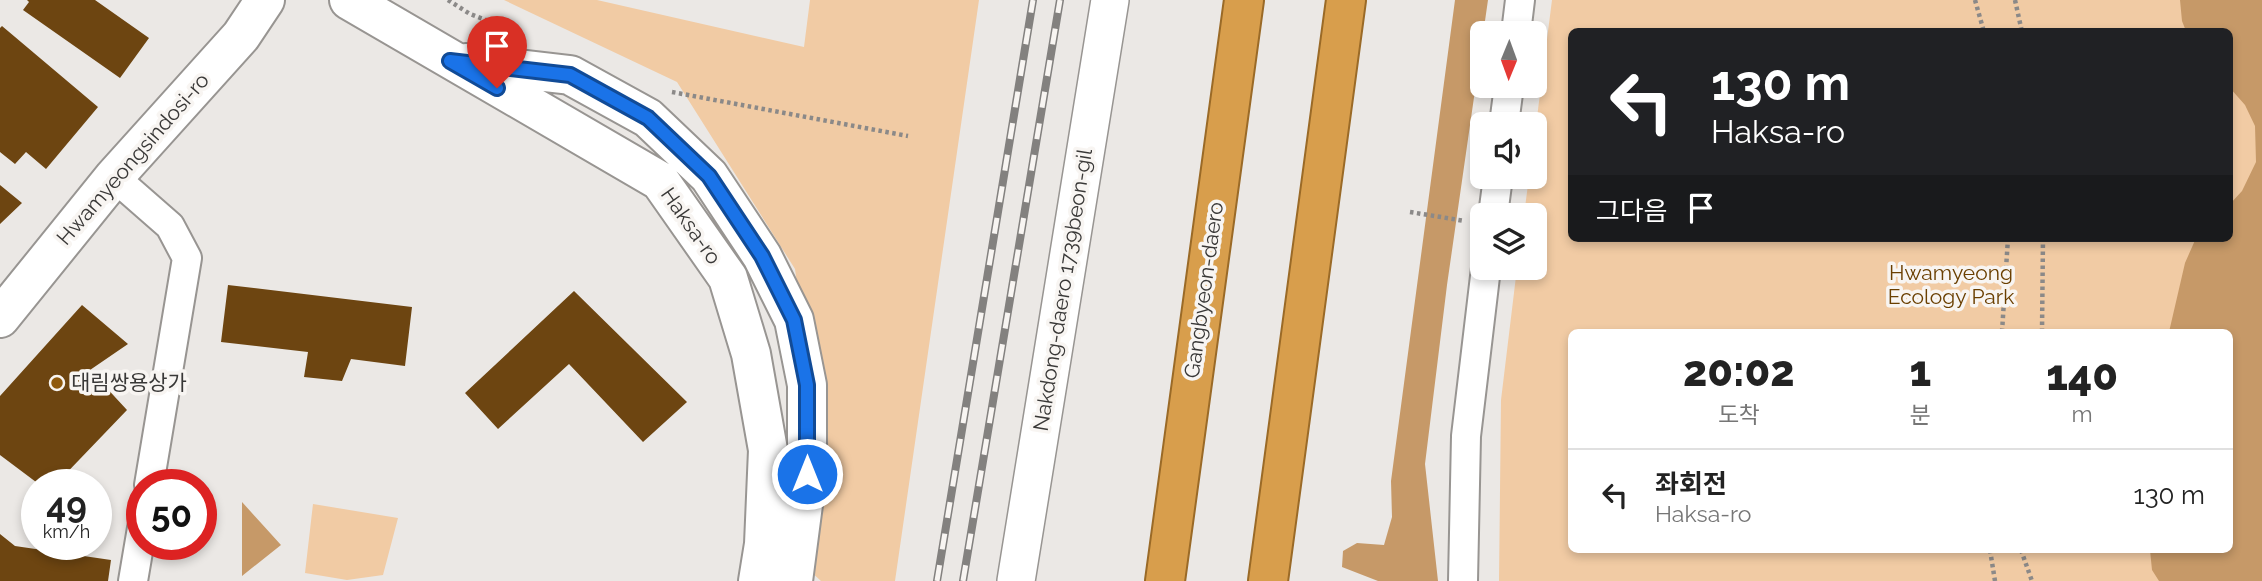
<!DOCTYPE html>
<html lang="ko">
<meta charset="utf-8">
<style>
:root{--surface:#fff;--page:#f2f2f2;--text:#222;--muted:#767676;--line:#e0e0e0}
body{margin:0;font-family:Raleway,"Noto Sans KR",sans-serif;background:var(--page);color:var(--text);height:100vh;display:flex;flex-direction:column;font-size:26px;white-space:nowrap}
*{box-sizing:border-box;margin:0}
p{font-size:23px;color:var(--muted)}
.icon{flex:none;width:38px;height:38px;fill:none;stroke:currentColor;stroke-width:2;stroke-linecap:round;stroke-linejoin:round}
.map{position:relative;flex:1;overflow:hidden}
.side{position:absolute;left:1568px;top:329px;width:665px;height:224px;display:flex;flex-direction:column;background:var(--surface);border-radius:10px;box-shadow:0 4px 10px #0003}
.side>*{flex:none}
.top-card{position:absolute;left:1568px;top:28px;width:665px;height:214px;border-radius:10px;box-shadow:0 4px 10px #0003;background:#202124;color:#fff;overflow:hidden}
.needle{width:46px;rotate:181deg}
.controls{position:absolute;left:1470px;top:21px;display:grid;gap:14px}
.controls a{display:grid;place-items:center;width:77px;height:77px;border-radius:10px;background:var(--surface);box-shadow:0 4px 10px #0003;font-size:35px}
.speed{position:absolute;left:21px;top:469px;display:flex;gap:14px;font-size:35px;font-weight:700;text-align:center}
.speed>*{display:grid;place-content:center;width:91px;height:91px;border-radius:50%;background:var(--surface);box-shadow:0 4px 10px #0003;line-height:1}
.speed small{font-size:18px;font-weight:400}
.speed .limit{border:10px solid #d22;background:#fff;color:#111}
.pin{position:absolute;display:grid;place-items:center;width:60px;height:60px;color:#fff;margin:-72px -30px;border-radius:50% 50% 50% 0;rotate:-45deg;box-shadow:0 0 7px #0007}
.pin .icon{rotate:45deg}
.me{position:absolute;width:77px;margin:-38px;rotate:0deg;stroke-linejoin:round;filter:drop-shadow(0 0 5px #0008)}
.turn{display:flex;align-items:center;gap:24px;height:147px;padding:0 28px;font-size:32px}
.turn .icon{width:91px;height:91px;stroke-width:2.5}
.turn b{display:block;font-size:49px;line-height:60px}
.then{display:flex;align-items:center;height:66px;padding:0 28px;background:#0003;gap:14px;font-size:26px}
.eta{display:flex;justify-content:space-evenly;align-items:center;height:119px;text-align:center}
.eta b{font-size:42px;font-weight:800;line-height:49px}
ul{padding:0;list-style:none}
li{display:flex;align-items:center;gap:21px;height:91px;padding:0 28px;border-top:2px solid var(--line)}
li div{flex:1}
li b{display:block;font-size:26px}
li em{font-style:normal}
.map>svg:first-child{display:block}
.green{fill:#f1cba4;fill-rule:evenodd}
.water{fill:#c69968}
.building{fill:#6d4511}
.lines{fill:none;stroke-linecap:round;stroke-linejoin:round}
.minor-casing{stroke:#989592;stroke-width:32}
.tertiary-casing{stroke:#989592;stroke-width:40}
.secondary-casing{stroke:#989592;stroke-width:42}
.trunk-casing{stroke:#9a6a27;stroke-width:42}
.path{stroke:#8b8988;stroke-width:4.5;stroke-dasharray:3.5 3.5;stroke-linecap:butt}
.minor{stroke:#fff;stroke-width:28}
.tertiary{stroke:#fff;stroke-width:37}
.secondary{stroke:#fff;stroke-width:38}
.trunk{stroke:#d89e4c;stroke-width:38}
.rail-casing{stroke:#83817f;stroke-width:8}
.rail{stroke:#f8f5f2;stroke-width:5;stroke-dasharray:16;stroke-linecap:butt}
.route-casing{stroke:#114b97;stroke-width:18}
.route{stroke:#1a73e8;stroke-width:12}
.poi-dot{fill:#8f5a0e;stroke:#f8f5f2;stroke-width:2.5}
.labels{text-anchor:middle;stroke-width:7;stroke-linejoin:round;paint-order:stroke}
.street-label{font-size:21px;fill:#393837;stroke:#f8f5f2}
.park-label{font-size:21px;fill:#6a3f00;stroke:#f8f5f2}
.poi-label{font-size:21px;fill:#393837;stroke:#f8f5f2;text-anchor:start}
</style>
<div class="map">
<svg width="2262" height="581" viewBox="0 0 2262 581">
<rect width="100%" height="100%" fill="#ebe8e5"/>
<path class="green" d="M 504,0 L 597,0 L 804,47 L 810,0 L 979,0 L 895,581 L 821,581 L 809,570 L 826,494 L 795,269 L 677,82 Z
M 1552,0 L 2262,0 L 2262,581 L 1499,581 L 1501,400 L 1517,268 L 1535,268 L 1535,215 L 1524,215 L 1529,177 L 1535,177 L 1535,133 ZM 1572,32 L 2230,32 L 2230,238 L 1572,238 ZM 1572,332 L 2230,332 L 2230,550 L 1572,550 Z
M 313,504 L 398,518 L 383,575 L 347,580 L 305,573 Z"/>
<path class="water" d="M 1455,0 L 1488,0 L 1447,285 L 1425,464 L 1438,581 L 1378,581 L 1342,567 L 1343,551 L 1357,543 L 1384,545 L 1392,517 L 1391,481 Z
M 2180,0 L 2262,0 L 2262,581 L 2159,581 L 2152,570 L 2150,550 L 2230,550 L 2230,332 L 2169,332 L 2185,263 L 2196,238 L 2230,238 L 2230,204 L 2242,191 L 2256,162 L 2255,126 L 2245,105 L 2230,88 L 2230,32 L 2186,31 L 2182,21 Z
M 242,502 L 281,545 L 242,576 Z"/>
<path class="building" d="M 27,0 L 95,0 L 149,38 L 120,78 L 23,10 L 29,2 Z
M 2,26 L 98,107 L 46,169 L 26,152 L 15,164 L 0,152 L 0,28 Z
M 0,185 L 22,203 L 0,224 Z
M 228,285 L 412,307 L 405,366 L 351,359 L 342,381 L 304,377 L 308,352 L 221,342 Z
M 574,291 L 687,402 L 643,442 L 569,364 L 498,429 L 465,393 Z
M 82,305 L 128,344 L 90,370 L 127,410 L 55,485 L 40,485 L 0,455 L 0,396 Z
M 0,534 L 15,546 L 111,560 L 108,581 L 0,581 Z"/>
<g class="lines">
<g class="minor-casing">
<path id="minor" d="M 1516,33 L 1520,0
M 1504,124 L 1509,86
M 114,177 L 170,226 L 187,258 L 149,485
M 1493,215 L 1498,177
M 133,581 L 142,528
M 1463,581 L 1466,436 L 1486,268"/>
</g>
<g class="tertiary-casing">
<path id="tertiary" d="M 1016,581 L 1110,0"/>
</g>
<g class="secondary-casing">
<path id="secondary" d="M 349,0 L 660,181 L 728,278 L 751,354 L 768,450 L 764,544 L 758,581
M 466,63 L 570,75 L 648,118 L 709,176 L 762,256 L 794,320 L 807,385 L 807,474 L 793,581
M 0,318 L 114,177 L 241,36 L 265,0"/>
</g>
<g class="trunk-casing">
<path id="trunk" d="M 1165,581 L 1244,0
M 1268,581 L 1346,0"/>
</g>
<path class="path" d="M 448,0 L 470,14 L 517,32
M 1975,0 L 1984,32
M 2015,0 L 2022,32
M 672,92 L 908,136
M 1410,212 L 1465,221
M 2002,332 L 2008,238
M 2042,332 L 2043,238
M 1990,550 L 1995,581
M 2021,550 L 2032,581"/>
<use href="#minor" class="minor"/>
<use href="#tertiary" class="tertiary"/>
<use href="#secondary" class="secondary"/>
<use href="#trunk" class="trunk"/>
<g class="rail-casing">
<path id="rail" d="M 937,581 L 1033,0
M 963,581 L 1060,0"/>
</g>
<use href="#rail" class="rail"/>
</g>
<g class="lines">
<g class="route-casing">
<path id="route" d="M 497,88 L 450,61 L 570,75 L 648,118 L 709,176 L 762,256 L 794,320 L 807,385 L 807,474"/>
</g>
<use href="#route" class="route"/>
</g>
<circle class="poi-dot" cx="57" cy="383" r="7"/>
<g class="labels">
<g class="street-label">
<text transform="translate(133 159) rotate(-49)" y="7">Hwamyeongsindosi-ro</text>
<text transform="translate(691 226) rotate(55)" y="7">Haksa-ro</text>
<text transform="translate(1063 290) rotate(-81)" y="7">Nakdong-daero 1739beon-gil</text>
<text transform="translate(1204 290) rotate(-82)" y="7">Gangbyeon-daero</text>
</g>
<g class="park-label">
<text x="1951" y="280">Hwamyeong<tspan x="1951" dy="24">Ecology Park</tspan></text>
</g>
<g class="poi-label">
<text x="71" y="390">대림쌍용상가</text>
</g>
</g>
</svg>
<div class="controls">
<a><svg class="needle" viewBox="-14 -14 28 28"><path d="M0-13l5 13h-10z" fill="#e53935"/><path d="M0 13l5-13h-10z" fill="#767676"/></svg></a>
<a><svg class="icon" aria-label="sound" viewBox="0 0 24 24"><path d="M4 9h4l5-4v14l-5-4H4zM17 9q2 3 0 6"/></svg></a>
<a><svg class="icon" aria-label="layers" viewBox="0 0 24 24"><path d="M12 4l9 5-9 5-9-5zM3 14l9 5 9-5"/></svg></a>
</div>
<div class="speed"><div>49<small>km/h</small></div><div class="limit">50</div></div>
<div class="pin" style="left:497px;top:88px;background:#d93025"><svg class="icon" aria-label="arrive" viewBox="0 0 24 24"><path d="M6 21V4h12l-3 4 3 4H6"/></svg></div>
<svg class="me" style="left:807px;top:474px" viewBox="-20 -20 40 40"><circle r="17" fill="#1a73e8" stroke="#fff" stroke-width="3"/><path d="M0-11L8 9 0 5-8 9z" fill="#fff"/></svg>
<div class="top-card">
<div class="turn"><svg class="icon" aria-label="left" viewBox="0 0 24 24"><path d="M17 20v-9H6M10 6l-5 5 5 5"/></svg><div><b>130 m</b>Haksa-ro</div></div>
<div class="then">그다음<svg class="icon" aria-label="arrive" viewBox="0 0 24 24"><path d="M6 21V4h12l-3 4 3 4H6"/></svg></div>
</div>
<section class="side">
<div class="eta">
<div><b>20:02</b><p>도착</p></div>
<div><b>1</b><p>분</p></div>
<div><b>140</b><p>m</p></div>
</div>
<ul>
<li><svg class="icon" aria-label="left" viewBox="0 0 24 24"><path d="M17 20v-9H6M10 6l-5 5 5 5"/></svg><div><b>좌회전</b><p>Haksa-ro</p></div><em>130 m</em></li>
</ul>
</section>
</div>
